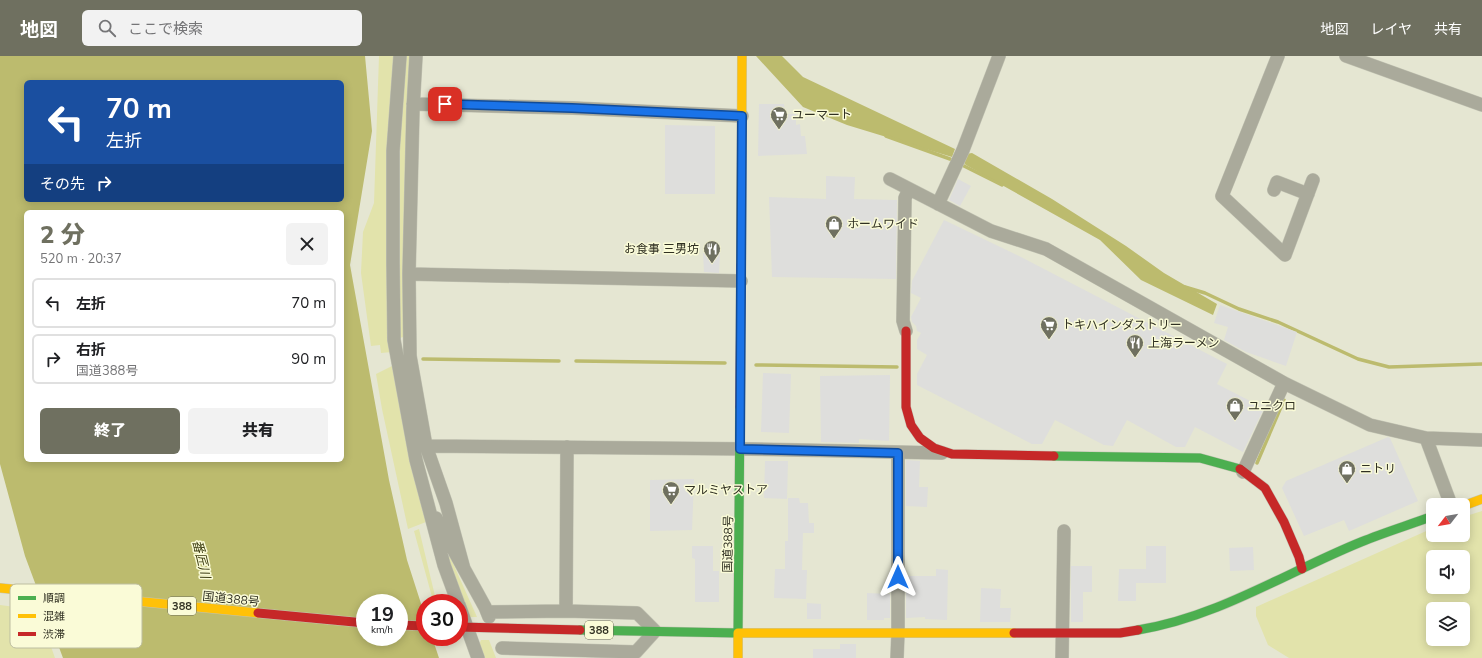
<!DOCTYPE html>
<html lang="ja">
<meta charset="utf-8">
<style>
:root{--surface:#fff;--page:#f2f2f2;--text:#202124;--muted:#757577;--line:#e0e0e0;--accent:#6f7060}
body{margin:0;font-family:"Nunito Sans","Noto Sans JP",sans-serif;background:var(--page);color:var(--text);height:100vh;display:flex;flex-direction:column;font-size:15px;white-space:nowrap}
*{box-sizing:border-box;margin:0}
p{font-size:13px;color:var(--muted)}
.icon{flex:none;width:22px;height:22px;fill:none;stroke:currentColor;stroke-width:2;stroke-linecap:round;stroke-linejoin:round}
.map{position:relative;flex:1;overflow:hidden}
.sheet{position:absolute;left:24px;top:154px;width:320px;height:252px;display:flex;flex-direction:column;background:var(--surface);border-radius:6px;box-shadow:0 2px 10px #0003}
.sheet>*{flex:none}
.hud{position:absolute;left:24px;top:24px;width:320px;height:122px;border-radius:6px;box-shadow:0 2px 10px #0003;background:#1a4fa0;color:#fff;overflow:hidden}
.needle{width:26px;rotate:239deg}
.fabs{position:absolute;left:1426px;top:442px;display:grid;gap:8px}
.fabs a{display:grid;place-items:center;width:44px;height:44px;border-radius:6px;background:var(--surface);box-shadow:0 2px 10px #0003;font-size:20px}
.speed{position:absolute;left:356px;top:538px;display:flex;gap:8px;font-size:20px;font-weight:700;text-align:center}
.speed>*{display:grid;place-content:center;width:52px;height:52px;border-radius:50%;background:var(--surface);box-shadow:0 2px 10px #0003;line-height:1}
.speed small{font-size:10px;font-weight:400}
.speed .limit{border:6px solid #d22;background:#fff;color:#111}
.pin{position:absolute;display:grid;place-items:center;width:34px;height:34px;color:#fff;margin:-17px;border-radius:8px;box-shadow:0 2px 6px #0006}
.me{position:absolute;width:44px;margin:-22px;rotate:0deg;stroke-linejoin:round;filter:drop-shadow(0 0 3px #0008)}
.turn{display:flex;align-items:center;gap:14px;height:84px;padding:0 16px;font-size:18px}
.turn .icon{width:52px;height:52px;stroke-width:2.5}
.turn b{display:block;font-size:28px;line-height:34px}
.then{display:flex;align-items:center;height:38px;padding:0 16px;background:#0003;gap:8px;font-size:15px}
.round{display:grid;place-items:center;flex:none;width:42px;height:42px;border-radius:6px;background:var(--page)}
.overview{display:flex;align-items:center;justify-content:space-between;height:68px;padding:0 16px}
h1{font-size:24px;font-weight:800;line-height:30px;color:var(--accent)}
.button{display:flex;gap:8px;margin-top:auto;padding:8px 16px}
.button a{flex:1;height:46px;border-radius:6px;background:var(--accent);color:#fff;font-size:16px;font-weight:800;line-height:46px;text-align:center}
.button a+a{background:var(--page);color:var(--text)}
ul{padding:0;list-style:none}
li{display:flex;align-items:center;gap:12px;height:50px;margin:0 8px 6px;padding:0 8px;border:2px solid var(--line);border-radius:6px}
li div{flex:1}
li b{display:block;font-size:15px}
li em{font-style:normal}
header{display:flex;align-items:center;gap:24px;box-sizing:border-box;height:56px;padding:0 20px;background:var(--accent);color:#fff}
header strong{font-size:19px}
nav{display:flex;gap:22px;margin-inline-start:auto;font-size:14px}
.search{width:280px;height:36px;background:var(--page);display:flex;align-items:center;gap:10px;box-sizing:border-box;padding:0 14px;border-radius:6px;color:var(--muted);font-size:15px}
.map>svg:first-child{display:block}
.green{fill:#e2e3ab;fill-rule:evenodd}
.water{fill:#bcbb6e;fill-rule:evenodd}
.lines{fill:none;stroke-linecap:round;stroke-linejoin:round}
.stream{stroke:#bcbb6e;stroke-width:3.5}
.building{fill:#dededc}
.street-casing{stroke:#c3c4b4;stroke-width:14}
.fast-casing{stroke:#c3c4b4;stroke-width:10}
.slow-casing{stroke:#c3c4b4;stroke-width:10}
.jam-casing{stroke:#c3c4b4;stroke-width:10}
.street{stroke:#aaaa9b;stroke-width:13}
.fast{stroke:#4caf50;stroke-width:9}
.slow{stroke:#ffc107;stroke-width:9}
.jam{stroke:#c62828;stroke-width:9}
.route-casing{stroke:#114b97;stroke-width:10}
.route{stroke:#1a73e8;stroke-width:7}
.labels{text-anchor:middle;stroke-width:3;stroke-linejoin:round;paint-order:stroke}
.shield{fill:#fafbd7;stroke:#6d6d58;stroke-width:1}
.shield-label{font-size:11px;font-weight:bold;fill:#303022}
.poi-label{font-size:12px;fill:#303022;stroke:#fafbd7;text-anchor:start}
.street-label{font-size:12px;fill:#303022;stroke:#fafbd7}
.water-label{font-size:13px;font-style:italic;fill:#3a3a0f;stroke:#fafbd7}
.key{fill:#fafbd7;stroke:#bdbea1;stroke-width:1}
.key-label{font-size:11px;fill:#303022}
</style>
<header>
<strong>地図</strong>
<div class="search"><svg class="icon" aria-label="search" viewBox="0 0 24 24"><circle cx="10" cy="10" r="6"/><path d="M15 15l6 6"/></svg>ここで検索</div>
<nav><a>地図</a><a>レイヤ</a><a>共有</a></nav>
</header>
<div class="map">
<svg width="1482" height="602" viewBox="0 0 1482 602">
<rect width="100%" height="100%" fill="#e5e6d2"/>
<path class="green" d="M 379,0 L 396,0 L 392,296 L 381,297 L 380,289 L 371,290 L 361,217 L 363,176 L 374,147 Z
M 403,0 L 414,0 L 406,280 L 397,283 L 395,185 Z
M 392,310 L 411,411 L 426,466 L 408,473 L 382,353 L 376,318 Z
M 1482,455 L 1482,602 L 1289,602 L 1268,589 L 1256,560 L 1256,551 L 1433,472 L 1433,479 L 1463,479 L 1463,461 ZM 1433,501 L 1463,501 L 1463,531 L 1433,531 ZM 1433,553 L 1463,553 L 1463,583 L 1433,583 Z
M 419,473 L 435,540 L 432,541 L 414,475 Z
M 439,476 L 477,561 L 468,561 Z
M 0,549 L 38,554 L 55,602 L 0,602 Z
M 481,584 L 489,584 L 496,602 L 481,602 L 478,592 Z"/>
<path class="water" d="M 0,0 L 365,0 L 372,75 L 350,209 L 389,424 L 407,504 L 425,560 L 425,581 L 432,581 L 439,602 L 63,602 L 25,500 L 0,408 ZM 26,26 L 342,26 L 342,144 L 26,144 ZM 26,156 L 342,156 L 342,404 L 26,404 ZM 365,547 L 399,547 L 399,581 L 365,581 Z
M 756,0 L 782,0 L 803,21 L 955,93 L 952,101 L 847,69 L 803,51 Z
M 972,97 L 1052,143 L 1126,190 L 1164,217 L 1217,248 L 1213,259 L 1141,224 L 1100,184 L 966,109 L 963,106 L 966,98 Z"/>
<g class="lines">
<path class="stream" d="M 886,80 L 950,103 L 1002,129
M 1185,231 L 1205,237 L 1239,253 L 1278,266 L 1358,303 L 1389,311 L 1482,308
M 423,303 L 559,305
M 576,305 L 725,307
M 756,309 L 897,311
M 1257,407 L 1284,344"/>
</g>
<path class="building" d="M 759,48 L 784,48 L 785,58 L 796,58 L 796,69 L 800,68 L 801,80 L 805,80 L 807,98 L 758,100 Z
M 665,69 L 715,70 L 715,138 L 665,138 Z
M 826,120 L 855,121 L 854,143 L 897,144 L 896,223 L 772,221 L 769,141 L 826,143 Z
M 958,123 L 971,130 L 960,150 L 949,144 Z
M 944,164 L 1021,201 L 1227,308 L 1217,328 L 1264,352 L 1243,396 L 1195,371 L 1185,391 L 1176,391 L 1127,364 L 1113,390 L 1104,389 L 1055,364 L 1042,388 L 1032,388 L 917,329 L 917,318 L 927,299 L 917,293 L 917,284 L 921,277 L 917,275 L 916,270 L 912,266 L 911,261 L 921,242 L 911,237 L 912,225 Z
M 720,196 L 719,217 L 704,216 L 703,197 Z
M 1220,249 L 1297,276 L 1286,310 L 1246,296 L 1224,284 L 1228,271 L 1214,267 Z
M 763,317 L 791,318 L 789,377 L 761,376 Z
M 890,319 L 889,385 L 859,383 L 859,387 L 821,386 L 820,320 Z
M 1388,381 L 1390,382 L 1418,445 L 1349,475 L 1344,464 L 1304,480 L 1282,432 L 1286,425 Z
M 906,404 L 920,405 L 919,431 L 928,431 L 927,451 L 906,450 Z
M 765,405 L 788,405 L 787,443 L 764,442 Z
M 694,423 L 692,474 L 650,475 L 650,424 Z
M 788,442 L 799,442 L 800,447 L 808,447 L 809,467 L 814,467 L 814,477 L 803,477 L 802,514 L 807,514 L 806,543 L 774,542 L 775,513 L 785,513 L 785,485 L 788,485 Z
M 692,490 L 713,490 L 713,515 L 719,515 L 719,546 L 695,546 L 695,503 L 692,502 Z
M 1146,490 L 1166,490 L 1166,527 L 1136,527 L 1136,545 L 1118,545 L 1119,513 L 1146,513 Z
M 1253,491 L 1254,514 L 1230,515 L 1229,492 Z
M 1071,510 L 1092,510 L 1092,536 L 1083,536 L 1083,566 L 1071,566 Z
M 936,513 L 948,514 L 947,564 L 925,563 L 925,561 L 906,562 L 906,520 L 936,520 Z
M 981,532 L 1001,533 L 1000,552 L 1011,552 L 1010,566 L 980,566 Z
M 867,537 L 890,538 L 890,562 L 884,562 L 884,564 L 867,564 Z
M 807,547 L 821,548 L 821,563 L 807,563 Z
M 840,588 L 856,588 L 856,602 L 813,602 L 813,593 L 840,593 Z"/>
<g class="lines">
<g class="street-casing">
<path id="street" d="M 400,0 L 393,95 L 393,207 L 394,284 L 416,404 L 444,509 L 458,547
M 416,0 L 413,53 L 409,218 L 410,300 L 426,390 L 446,447 L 464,513
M 1278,0 L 1222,140 L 1285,199 L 1313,124
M 1346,0 L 1482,49
M 413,48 L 573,52 L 742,60
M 890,123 L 991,175 L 1046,193 L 1284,327 L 1370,369 L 1426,382 L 1481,384
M 1274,134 L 1277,126 L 1308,138
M 938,148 L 963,94 L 999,0
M 409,218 L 741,225
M 906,275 L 903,265 L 905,142 L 909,133
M 1426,382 L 1451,449
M 426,390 L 751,393 L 942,397
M 1243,416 L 1284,327
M 436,462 L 485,551 L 489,561
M 459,549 L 478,602
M 566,555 L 567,391
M 487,556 L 566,555 L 637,557 L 655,575 L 636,596 L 502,592
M 897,602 L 898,577 L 898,397
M 1062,602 L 1064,475"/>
</g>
<g class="fast-casing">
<path id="fast" d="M 1054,400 L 1200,402 L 1240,413
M 580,574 L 738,577 L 740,351
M 1138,574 C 1218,561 1287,516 1361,486 C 1385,476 1409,469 1433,460"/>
</g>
<g class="slow-casing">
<path id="slow" d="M 741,209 L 742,0
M 1463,450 L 1482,443
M 0,532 L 258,557
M 738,577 L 1014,577
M 738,577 L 738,602"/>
</g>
<g class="jam-casing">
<path id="jam" d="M 906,275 L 906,351 L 911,369 L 920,382 L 934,392 L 952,398 L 1054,400
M 740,351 L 741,209
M 1240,413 L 1265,432 L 1284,466 L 1299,501 L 1302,513
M 258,557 L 365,567
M 399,569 L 425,570
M 459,571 L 580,574
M 1014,577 L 1120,577 L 1138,574"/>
</g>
<use href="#street" class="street"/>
<use href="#fast" class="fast"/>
<use href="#slow" class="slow"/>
<use href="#jam" class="jam"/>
</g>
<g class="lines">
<g class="route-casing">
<path id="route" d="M 445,48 L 572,52 L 742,60 L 740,393 L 898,397 L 898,521"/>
</g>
<use href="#route" class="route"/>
</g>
<defs>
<g id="supermarket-pin" transform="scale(0.9)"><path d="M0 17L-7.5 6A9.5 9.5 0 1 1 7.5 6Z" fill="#6f7060" stroke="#fafbd7"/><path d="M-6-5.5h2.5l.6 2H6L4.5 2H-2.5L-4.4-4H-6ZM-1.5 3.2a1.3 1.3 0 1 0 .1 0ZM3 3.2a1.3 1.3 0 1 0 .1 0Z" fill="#fff"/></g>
<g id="shop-pin" transform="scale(0.9)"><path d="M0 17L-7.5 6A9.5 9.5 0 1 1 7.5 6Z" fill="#6f7060" stroke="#fafbd7"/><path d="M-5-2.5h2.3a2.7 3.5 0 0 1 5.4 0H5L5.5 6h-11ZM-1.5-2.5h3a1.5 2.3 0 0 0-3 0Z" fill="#fff"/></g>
<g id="restaurant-pin" transform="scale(0.9)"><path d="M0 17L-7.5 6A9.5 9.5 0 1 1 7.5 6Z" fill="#6f7060" stroke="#fafbd7"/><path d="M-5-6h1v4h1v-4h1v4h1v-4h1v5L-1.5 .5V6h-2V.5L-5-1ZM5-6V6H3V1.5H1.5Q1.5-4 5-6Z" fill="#fff"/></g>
</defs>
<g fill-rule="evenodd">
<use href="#supermarket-pin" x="779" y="59"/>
<use href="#shop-pin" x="834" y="168"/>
<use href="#restaurant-pin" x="712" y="193"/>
<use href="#supermarket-pin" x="1049" y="269"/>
<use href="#restaurant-pin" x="1135" y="287"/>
<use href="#shop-pin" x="1235" y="350"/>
<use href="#shop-pin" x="1347" y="413"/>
<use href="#supermarket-pin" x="671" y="434"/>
</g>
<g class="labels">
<g class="shield">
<rect x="168" y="541" width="28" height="18" rx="3"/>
<rect x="585" y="565" width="28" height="18" rx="3"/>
</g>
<g class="shield-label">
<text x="182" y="554">388</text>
<text x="599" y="578">388</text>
</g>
<g class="poi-label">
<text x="792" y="63">ユーマート</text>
<text x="847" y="172">ホームワイド</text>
<text x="699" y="197" text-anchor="end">お食事 三男坊</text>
<text x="1062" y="273">トキハインダストリー</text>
<text x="1148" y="291">上海ラーメン</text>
<text x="1248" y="354">ユニクロ</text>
<text x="1360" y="417">ニトリ</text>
<text x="684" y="438">マルミヤストア</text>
</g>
<g class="street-label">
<text transform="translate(728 488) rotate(-89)" y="4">国道388号</text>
<text transform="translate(231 543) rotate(6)" y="4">国道388号</text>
</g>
<g class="water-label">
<text transform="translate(202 503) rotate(77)" y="5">番匠川</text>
</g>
</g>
<rect x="10" y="528" width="132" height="64" rx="6" class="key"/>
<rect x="18" y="540" width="18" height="4" fill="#4caf50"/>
<rect x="18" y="558" width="18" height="4" fill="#ffc107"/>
<rect x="18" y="576" width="18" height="4" fill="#c62828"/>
<g class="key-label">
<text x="43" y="546">順調</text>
<text x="43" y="564">混雑</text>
<text x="43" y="582">渋滞</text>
</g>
</svg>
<div class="fabs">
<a><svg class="needle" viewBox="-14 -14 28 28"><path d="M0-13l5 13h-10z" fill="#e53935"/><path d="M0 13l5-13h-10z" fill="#757577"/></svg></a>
<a><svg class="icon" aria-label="sound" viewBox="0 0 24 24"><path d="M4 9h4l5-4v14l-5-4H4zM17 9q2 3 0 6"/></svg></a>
<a><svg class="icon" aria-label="layers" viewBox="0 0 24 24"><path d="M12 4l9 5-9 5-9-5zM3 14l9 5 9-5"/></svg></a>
</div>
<div class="speed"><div>19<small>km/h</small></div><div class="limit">30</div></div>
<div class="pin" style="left:445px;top:48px;background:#d93025"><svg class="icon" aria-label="arrive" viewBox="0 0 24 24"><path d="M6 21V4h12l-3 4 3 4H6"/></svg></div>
<svg class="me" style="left:898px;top:521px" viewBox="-20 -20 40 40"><path d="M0-17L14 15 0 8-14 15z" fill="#1a73e8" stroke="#fff" stroke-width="4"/></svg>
<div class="hud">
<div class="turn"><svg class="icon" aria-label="left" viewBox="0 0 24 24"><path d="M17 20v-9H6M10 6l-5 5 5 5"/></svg><div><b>70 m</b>左折</div></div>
<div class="then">その先<svg class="icon" aria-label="right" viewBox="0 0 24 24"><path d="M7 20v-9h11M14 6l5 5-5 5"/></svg></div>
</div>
<section class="sheet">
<div class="overview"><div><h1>2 分</h1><p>520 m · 20:37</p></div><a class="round"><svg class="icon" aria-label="close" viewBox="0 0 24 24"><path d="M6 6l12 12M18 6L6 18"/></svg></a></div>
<ul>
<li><svg class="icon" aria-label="left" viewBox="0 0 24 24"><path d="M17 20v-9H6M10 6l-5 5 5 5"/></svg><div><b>左折</b></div><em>70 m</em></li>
<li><svg class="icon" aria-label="right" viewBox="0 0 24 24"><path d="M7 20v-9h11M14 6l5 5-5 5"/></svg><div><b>右折</b><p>国道388号</p></div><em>90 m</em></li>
</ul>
<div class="button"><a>終了</a><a>共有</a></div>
</section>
</div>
